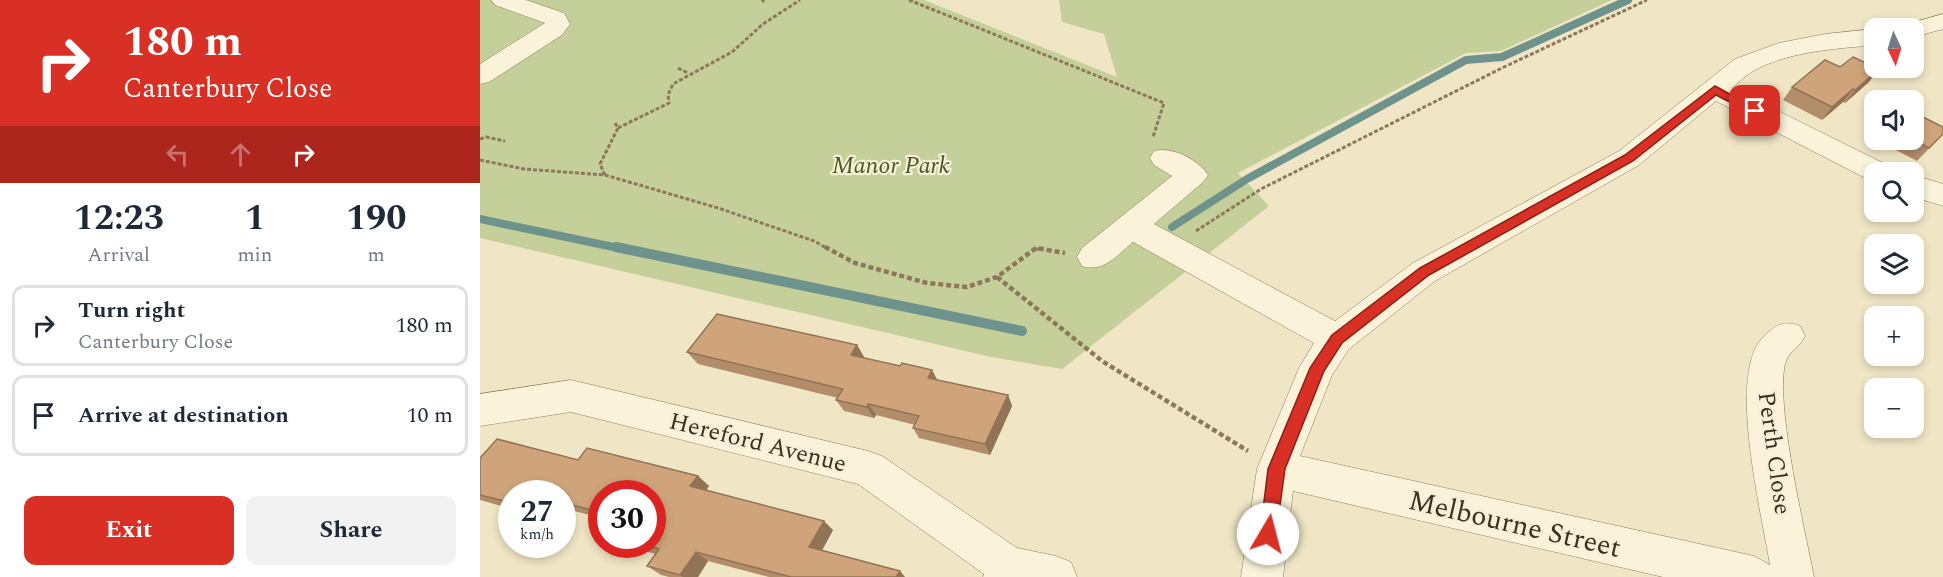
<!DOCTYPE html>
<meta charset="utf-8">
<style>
:root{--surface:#fff;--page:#f2f2f3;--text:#1f2937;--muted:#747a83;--line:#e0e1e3;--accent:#d93025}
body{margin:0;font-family:Spectral,serif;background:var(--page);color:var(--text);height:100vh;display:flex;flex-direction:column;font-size:22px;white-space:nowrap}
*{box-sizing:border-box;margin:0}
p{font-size:20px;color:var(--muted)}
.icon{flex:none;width:33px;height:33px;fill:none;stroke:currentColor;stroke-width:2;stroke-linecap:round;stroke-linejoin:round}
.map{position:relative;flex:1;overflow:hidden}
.drawer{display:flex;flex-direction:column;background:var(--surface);width:480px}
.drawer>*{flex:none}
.hud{background:#d93025;color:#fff;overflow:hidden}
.needle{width:39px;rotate:176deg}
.tools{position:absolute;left:1384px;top:18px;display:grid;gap:12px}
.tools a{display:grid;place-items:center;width:60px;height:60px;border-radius:12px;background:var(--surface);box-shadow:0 3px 9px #0003;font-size:30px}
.speed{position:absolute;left:18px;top:480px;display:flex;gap:12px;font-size:30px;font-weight:700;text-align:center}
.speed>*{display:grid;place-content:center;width:78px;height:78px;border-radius:50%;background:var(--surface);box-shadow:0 3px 9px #0003;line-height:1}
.speed small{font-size:15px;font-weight:400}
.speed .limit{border:9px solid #d22;background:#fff;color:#111}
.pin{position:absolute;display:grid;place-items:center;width:51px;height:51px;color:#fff;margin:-26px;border-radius:12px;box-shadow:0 3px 9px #0006}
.me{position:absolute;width:66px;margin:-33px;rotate:8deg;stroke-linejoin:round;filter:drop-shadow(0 0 4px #0008)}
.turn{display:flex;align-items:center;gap:21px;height:126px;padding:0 24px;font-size:27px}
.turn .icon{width:78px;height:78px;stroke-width:2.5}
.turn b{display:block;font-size:42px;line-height:51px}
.lanes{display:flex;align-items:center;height:57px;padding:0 24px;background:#0003;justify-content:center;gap:30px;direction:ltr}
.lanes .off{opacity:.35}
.eta{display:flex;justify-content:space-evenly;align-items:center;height:102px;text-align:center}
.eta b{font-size:36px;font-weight:700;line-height:42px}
.cta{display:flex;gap:12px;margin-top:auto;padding:12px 24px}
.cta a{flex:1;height:69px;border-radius:12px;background:var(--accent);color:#fff;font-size:24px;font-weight:700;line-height:69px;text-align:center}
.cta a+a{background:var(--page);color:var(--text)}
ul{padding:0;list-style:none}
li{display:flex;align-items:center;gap:18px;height:81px;margin:0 12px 9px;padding:0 12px;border:3px solid var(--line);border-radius:12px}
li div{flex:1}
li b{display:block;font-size:22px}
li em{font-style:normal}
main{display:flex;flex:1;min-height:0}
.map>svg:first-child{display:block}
.green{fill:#c5cf99}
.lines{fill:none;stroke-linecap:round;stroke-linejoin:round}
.stream-far1{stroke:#6e938c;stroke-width:8}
.stream{stroke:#6e938c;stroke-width:10}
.minor-casing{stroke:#8c795b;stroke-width:1}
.path-far1{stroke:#8c795b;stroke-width:3;stroke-dasharray:4 2;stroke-linecap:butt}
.path{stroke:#8c795b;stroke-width:4.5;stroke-dasharray:5 3;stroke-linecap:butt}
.minor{fill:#faf3da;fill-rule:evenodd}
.wall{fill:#b28d6a}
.shaded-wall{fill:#917356}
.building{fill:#cfa47b;stroke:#917356;stroke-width:1.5}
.route{fill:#d93025;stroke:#8d1f18;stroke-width:1.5}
.labels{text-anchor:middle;stroke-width:4.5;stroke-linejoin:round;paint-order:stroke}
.park-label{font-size:24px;font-style:italic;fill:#485925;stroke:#f7f0d6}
.street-label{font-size:24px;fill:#3c2f1f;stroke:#f7f0d6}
.near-street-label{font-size:28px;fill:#3c2f1f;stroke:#f7f0d6}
</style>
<main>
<section class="drawer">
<div class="hud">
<div class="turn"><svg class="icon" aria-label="right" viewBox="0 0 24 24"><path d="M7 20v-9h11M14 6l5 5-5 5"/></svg><div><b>180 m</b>Canterbury Close</div></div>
<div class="lanes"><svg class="icon off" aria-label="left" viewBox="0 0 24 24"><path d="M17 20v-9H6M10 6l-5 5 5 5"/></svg><svg class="icon off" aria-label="ahead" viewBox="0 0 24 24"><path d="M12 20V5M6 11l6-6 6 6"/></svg><svg class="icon" aria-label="right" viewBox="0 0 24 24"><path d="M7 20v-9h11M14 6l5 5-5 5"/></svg></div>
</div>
<div class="eta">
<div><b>12:23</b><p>Arrival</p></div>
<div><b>1</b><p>min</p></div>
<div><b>190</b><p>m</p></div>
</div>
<ul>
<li><svg class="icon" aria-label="right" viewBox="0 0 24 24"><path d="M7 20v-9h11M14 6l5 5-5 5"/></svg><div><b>Turn right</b><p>Canterbury Close</p></div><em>180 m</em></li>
<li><svg class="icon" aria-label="arrive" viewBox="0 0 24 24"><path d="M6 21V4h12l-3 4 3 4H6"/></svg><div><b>Arrive at destination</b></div><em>10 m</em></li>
</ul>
<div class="cta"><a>Exit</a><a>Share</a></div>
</section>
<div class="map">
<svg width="1463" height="577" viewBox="0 0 1463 577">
<rect width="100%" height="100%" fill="#f0e6c6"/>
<path class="green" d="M 0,0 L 444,0 L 637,77 L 624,34 L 582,22 L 579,0 L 1132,0 L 1021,51 L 986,53 L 758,173 L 789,206 L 582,369 L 511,357 L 0,238 Z"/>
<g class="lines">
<path class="stream-far1" d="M 0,219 L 143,249
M 692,227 L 767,179 L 986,60 L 1022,57 L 1148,0"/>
<path class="stream" d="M 136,247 L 542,331"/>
<g class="minor-casing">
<path id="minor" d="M 11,0 L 46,0 L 84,13 L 90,24 L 82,35 L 9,82 L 0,84 L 0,64 L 65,23 L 15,5 Z
M 1463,14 L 1463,29 L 1434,37 L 1434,28 L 1423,28 L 1425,25 Z
M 1395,29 L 1395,45 C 1355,49 1311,51 1275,70 C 1267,74 1259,82 1252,88 L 1407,165 L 1411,172 L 1395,172 L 1395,182 L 1387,179 L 1236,101 L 1159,165 L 955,281 L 869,349 L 852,375 L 820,456 L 1274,556 L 1290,565 C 1281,511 1254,401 1274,351 C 1278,342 1283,336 1291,330 C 1301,322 1308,322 1320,326 L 1325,336 C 1320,347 1312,349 1308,357 C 1290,386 1327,539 1334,577 L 1183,577 L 813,491 L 803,577 L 761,577 L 777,469 L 819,368 L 834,343 L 653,242 C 637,255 624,273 602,266 L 597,257 L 602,248 L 692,176 L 674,165 L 670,158 L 674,151 C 691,146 718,159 728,175 L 723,182 L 674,224 L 855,321 L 933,263 L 1139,151 L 1255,59 L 1299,43 L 1345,34 Z
M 1434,175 L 1463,184 L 1463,206 L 1434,197 Z
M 91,380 L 388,451 L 402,456 L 537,548 L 576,556 L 591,562 L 597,577 L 503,577 L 504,574 L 378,484 L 91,412 L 0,426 L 0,394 Z"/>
</g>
<path class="path-far1" d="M 429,0 L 684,103 L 673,137
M 282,2 L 284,0
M 198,68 L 208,73
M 138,128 L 189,103 L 188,95 L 193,84 L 252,52 L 283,24 L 320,0
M 0,139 L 6,137 L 25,141
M 0,160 L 44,169 L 125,175 L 238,208 L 334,241 L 348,249
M 125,175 L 120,164 L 138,128 L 135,123
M 716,231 L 781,189 L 1024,67 L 1167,0
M 555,249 L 560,249"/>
<path class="path" d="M 345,247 L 375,263 L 447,283 L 487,287 L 517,277 L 556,248 L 585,253
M 517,277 L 622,361 L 768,451"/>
<use href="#minor" class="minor"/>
</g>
<path class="wall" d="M 1389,82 L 1365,103 L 1363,102 L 1342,120 L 1303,100 L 1312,87 Z
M 1463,134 L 1437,161 L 1410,147 L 1417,140 L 1434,140 Z
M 377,345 L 384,357 L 383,358 L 457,380 L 528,395 L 532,406 L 510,455 L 439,438 L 433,428 L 435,425 L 396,415 L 394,418 L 364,411 L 356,400 L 358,398 L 218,364 L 207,352 Z
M 0,458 L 98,460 L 218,476 L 229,486 L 226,491 L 353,530 L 342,550 L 425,577 L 289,577 L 228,561 L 218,577 L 189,577 L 181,575 L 167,566 L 176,554 L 150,547 L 147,544 L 172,544 L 122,494 L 122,518 L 82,508 L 82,494 L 32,494 L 32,509 L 0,500 Z"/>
<path class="shaded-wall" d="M 1399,69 L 1389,82 L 1365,103 L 1375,90 Z
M 1373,89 L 1363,102 L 1342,120 L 1352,107 Z
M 377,345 L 384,357 L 378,367 L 371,355 Z
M 452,370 L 458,381 L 448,378 Z
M 528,395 L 532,406 L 510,455 L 505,444 Z
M 388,404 L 396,415 L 394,418 L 387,407 Z
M 218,476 L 229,486 L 222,496 L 210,486 Z
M 344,521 L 353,530 L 339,556 L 329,547 Z
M 216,552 L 228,561 L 218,577 L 203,577 L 200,575 Z
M 420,571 L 425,577 L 416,577 Z"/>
<path class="building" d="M 1373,57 L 1399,69 L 1375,90 L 1373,89 L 1352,107 L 1312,87 L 1345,60 L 1360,67 Z
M 1441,116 L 1463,127 L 1463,134 L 1449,148 L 1433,140 L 1434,140 L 1434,122 Z
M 237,314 L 377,345 L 371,355 L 420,366 L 422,363 L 452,370 L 448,378 L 528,395 L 505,444 L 433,428 L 439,416 L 388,404 L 387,407 L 356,400 L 363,389 L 207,352 Z
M 17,439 L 98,460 L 107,448 L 218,476 L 210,486 L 344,521 L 329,547 L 420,571 L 416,577 L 311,577 L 216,552 L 200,575 L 167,566 L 179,549 L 162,544 L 172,544 L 172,494 L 122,494 L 122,513 L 82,502 L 82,494 L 32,494 L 32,503 L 0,495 L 0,458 Z"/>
<path class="route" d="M 1235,86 L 1281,111 L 1279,113 L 1271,113 L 1236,95 L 1153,161 L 949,275 L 862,343 L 844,371 L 805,469 L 796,534 L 794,540 L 788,542 L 782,540 L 780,534 L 788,469 L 830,368 L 852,335 L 940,268 L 1145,155 Z"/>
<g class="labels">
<g class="park-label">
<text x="411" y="173">Manor Park</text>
</g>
<g class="street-label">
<text transform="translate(278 442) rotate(14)" y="8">Hereford Avenue</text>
<text transform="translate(1295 453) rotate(82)" y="8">Perth Close</text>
</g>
<g class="near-street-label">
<text transform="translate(1035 523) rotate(13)" y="10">Melbourne Street</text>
</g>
</g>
</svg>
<div class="tools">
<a><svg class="needle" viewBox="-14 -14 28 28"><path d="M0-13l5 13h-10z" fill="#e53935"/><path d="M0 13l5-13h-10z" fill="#747a83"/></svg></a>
<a><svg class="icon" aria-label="sound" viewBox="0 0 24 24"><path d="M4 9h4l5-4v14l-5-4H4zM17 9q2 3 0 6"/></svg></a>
<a><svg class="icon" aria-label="search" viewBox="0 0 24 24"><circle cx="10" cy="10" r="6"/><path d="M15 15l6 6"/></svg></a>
<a><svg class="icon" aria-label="layers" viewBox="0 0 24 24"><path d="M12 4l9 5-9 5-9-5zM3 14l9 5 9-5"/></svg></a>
<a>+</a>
<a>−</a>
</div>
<div class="speed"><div>27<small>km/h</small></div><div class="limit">30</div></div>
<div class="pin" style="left:1275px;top:111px;background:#d93025"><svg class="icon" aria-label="arrive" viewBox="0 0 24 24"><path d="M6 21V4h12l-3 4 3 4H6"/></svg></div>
<svg class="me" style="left:788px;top:534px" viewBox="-20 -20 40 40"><circle r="19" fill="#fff"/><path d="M0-13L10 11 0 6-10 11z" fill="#d93025"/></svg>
</div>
</main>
